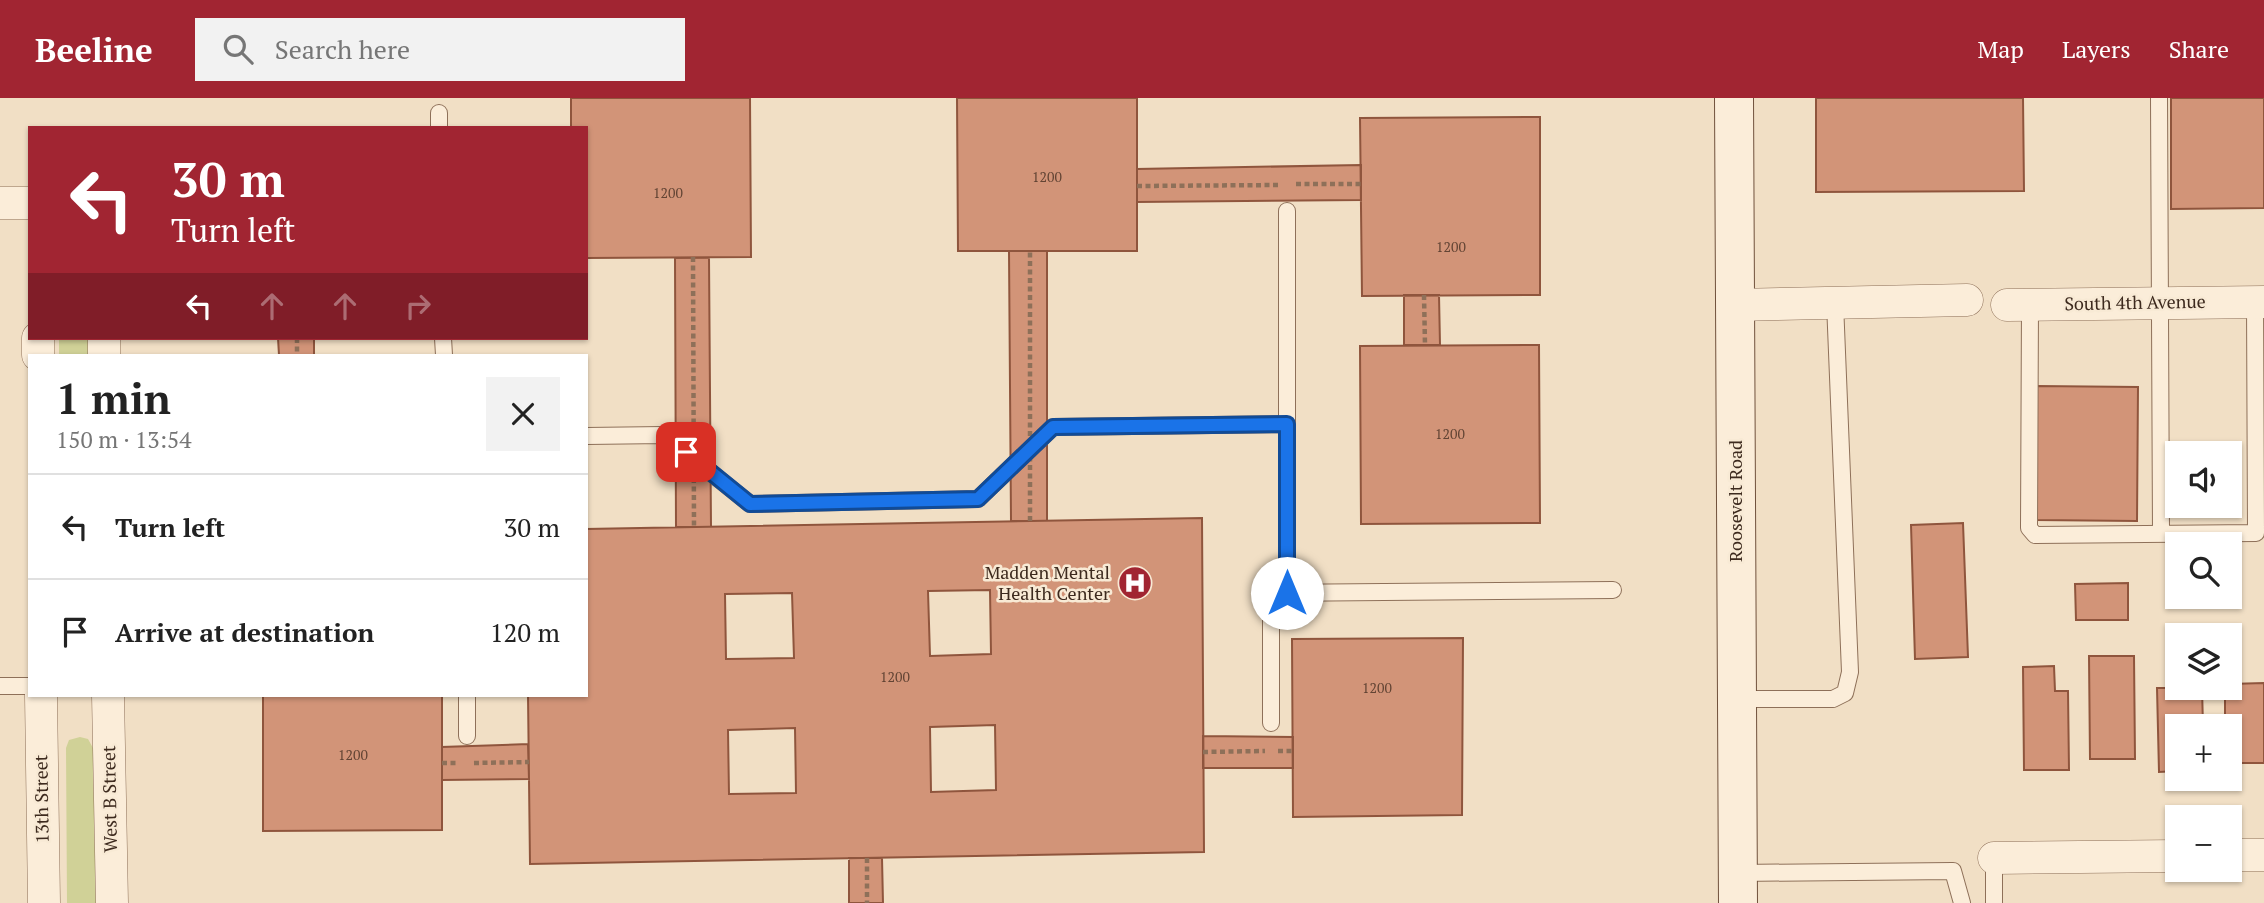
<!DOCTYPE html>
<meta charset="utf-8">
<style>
:root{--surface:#fff;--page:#f2f2f2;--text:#222;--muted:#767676;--line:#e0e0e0;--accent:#a12532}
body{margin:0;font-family:"PT Serif",serif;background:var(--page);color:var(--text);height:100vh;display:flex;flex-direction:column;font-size:26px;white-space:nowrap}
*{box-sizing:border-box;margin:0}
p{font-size:23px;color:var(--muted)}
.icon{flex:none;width:38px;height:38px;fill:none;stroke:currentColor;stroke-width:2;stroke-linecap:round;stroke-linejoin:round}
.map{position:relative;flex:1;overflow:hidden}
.panel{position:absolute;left:28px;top:256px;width:560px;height:343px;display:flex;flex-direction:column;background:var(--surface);border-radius:0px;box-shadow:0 2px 5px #0004}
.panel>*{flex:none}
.top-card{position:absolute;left:28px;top:28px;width:560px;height:214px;border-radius:0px;box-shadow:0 2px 5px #0004;background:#a12532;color:#fff;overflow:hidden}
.controls{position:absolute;left:2165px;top:343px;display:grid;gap:14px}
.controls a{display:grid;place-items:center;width:77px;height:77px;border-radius:0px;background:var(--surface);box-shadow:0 2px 5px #0004;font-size:35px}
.pin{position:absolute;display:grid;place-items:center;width:60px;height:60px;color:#fff;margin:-30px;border-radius:14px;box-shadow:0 4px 10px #0006}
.me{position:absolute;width:77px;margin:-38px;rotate:0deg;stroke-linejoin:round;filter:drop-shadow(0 0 5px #0008)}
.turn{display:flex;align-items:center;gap:24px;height:147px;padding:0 28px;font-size:32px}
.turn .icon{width:91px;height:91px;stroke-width:2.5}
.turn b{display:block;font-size:49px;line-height:60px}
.lanes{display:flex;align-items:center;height:66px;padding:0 28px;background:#0003;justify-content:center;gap:35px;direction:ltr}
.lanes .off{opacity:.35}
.round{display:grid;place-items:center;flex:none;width:74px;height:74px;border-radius:0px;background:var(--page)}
.overview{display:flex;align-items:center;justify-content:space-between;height:119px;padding:0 28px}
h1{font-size:42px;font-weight:800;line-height:52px}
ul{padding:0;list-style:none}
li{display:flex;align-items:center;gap:21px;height:105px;padding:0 28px;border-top:2px solid var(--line)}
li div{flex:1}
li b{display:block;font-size:26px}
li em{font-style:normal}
header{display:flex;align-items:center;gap:42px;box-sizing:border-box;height:98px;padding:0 35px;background:var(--accent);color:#fff}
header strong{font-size:33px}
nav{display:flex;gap:38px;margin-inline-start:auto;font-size:24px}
.search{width:490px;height:63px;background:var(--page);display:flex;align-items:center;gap:18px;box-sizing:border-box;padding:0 24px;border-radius:0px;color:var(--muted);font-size:26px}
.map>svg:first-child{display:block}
.green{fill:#d0d197}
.building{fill:#d29478;stroke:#8f553d;stroke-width:2;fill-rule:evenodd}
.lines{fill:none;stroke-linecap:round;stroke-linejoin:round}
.lane-casing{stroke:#8e7059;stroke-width:18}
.street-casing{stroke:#8e7059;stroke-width:33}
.secondary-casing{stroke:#70513c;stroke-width:40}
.path{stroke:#8e7059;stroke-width:4.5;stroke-dasharray:5 3.5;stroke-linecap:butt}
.lane{stroke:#fbedd9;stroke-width:16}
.street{stroke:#fbedd9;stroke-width:32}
.secondary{stroke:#fbedd9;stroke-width:38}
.path-bridge{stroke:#8e7059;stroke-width:4.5;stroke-dasharray:5 3.5;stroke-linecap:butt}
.route-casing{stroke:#114b97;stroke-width:18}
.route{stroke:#1a73e8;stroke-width:12}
.labels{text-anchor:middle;stroke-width:5;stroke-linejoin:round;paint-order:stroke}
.number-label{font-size:14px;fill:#624434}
.street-label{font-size:18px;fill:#3d2a1e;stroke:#f8ead5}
.poi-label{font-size:18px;fill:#3d2a1e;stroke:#f8ead5;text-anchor:end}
</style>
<header>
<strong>Beeline</strong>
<div class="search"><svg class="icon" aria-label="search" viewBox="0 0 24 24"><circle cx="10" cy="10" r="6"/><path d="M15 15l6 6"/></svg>Search here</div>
<nav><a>Map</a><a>Layers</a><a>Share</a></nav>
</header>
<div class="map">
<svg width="2264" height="805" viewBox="0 0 2264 805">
<rect width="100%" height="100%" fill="#f1dfc5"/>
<path class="green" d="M 59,240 L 90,240 L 90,257 L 59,257 Z
M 80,639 L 88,641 L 93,650 L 96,805 L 67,805 L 66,650 L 69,642 Z"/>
<path class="building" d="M 571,0 L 750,0 L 751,159 L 586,160 L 586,30 L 571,30 Z
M 957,0 L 1137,0 L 1137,153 L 958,153 Z
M 1816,0 L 2023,0 L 2024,93 L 1816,94 Z
M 2171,0 L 2264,0 L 2264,110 L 2171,111 Z
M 1540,19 L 1540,197 L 1362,198 L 1360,20 Z
M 1361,67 L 1361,102 L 1137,104 L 1137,71 Z
M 1009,153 L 1047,153 L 1047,423 L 1011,423 Z
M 675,160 L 709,160 L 711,429 L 676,429 Z
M 1404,197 L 1439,197 L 1440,247 L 1404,247 Z
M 278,240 L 314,240 L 314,257 L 279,257 Z
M 1539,247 L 1540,425 L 1361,426 L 1360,248 Z
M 2037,288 L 2138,289 L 2137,423 L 2036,422 Z
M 1202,420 L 1204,754 L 530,766 L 528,597 L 586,597 L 586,431 ZM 990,492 L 991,556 L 930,558 L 928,493 ZM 792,495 L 794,560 L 726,561 L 725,496 ZM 995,627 L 996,692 L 931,694 L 930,629 ZM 795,630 L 796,695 L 729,696 L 728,632 Z
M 1963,425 L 1968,559 L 1915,561 L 1911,427 Z
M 2128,485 L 2128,522 L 2076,522 L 2075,486 Z
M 1463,540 L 1462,717 L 1293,719 L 1292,541 Z
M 2089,558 L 2134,558 L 2135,661 L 2090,661 Z
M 2054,568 L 2055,593 L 2068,593 L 2069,672 L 2024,672 L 2023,569 Z
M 2264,585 L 2264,665 L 2230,665 L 2230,628 L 2225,628 L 2225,590 L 2230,590 L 2230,586 Z
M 2157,590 L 2202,590 L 2203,628 L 2177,628 L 2177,673 L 2159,674 Z
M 263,597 L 442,597 L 442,732 L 263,733 Z
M 1203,638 L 1293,639 L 1293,670 L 1203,670 Z
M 528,646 L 529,681 L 442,682 L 442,649 Z
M 849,760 L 882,760 L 883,805 L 849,805 Z"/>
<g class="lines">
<g class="lane-casing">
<path id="lane" d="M 2159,0 L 2161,435
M 439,15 L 439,30
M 1287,113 L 1287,495
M 2030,207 L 2029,430 L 2035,437 L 2256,435 L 2255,204
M 443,240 L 444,257
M 586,338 L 664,337 L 750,406 L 978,401 L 1053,329 L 1287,326
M 0,588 L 30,588
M 467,597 L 467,638
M 1738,601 L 1833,601 L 1845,595 L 1850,574 L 1835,205
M 1271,625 L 1271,495 L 1613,492
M 1738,775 L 1953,773 L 1962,805
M 1994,805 L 1994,760"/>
</g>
<g class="street-casing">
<path id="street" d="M 0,105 L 30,105
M 1735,207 L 1967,202
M 2007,207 L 2264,204
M 38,240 L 38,257
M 104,240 L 104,257
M 41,597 L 44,805
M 108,597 L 112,805
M 2230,757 L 2264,757
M 1994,760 L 2177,758"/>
</g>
<g class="secondary-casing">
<path id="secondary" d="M 1734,0 L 1738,805"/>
</g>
<path class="path" d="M 1296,86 L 1361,86
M 1137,88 L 1280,87
M 1424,197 L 1425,247
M 297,240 L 297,257
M 1278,653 L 1292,653
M 1203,654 L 1265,653
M 442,665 L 458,665
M 474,665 L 529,664
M 867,760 L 867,805"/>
<use href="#lane" class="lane"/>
<use href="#street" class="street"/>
<use href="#secondary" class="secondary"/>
<path class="path-bridge" d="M 693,159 L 694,429
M 1030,423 L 1030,153"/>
</g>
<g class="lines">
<g class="route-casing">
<path id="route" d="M 686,354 L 750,406 L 978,401 L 1053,329 L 1287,326 L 1287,495"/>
</g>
<use href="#route" class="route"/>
</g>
<defs>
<g id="hospital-disc" transform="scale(1.75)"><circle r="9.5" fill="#a12532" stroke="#f8ead5"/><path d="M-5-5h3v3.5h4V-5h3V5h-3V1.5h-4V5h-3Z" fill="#fff"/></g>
</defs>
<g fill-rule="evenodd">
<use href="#hospital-disc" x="1135" y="485"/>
</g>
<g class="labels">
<g class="number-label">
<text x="1047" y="84">1200</text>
<text x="668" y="100">1200</text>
<text x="1451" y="154">1200</text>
<text x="1450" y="341">1200</text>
<text x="895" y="584">1200</text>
<text x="1377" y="595">1200</text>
<text x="353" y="662">1200</text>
</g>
<g class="street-label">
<text transform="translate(2135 205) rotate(-1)" y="6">South 4th Avenue</text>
<text transform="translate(1736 403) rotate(-90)" y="6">Roosevelt Road</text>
<text transform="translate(42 701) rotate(-91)" y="6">13th Street</text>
<text transform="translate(110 701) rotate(-91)" y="6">West B Street</text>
</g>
<g class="poi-label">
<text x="1110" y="481">Madden Mental<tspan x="1110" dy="21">Health Center</tspan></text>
</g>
</g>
</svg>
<div class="controls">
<a><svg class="icon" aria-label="sound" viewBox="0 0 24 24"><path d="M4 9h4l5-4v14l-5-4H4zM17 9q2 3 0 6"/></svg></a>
<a><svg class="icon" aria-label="search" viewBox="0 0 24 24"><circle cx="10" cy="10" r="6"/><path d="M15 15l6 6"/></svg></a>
<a><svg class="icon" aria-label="layers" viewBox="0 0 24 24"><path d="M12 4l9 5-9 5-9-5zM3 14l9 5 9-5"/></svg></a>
<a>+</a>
<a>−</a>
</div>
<div class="pin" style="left:686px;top:354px;background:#d93025"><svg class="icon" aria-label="arrive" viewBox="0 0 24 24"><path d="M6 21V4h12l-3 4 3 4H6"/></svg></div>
<svg class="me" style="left:1287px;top:495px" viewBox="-20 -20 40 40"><circle r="19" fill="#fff"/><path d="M0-13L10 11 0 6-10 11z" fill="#1a73e8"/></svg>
<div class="top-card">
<div class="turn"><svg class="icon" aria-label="left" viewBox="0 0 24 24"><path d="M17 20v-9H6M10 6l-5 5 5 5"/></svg><div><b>30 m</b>Turn left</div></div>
<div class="lanes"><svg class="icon" aria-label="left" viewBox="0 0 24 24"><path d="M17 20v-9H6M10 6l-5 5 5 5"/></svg><svg class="icon off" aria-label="ahead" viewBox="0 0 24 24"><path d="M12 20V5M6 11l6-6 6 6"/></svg><svg class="icon off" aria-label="ahead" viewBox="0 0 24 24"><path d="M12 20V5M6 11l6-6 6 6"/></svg><svg class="icon off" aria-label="right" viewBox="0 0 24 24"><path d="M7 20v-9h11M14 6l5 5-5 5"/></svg></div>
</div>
<section class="panel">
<div class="overview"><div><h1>1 min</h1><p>150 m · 13:54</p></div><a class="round"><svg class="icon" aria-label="close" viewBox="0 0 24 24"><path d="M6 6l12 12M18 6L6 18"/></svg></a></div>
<ul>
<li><svg class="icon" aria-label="left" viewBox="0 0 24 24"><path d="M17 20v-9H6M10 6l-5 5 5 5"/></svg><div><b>Turn left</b></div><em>30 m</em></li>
<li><svg class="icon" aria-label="arrive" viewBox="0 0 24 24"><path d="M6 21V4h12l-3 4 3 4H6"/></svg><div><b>Arrive at destination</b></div><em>120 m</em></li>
</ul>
</section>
</div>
